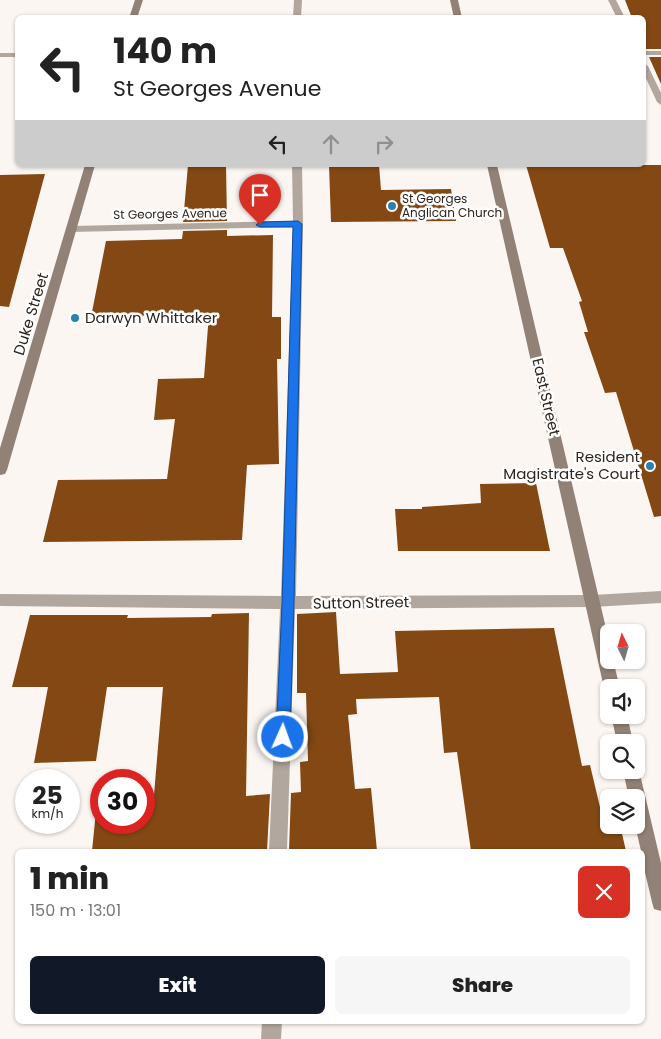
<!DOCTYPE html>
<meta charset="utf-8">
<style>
:root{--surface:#fff;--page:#f6f6f6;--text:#222;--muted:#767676;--accent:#111827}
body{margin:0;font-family:Poppins,sans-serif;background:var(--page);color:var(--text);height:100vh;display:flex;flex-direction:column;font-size:19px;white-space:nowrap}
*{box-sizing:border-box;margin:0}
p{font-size:16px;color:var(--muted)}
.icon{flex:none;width:28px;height:28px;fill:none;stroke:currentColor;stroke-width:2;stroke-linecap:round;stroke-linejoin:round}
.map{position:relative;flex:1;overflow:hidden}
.drawer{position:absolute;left:15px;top:849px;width:630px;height:175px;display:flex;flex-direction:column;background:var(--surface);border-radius:8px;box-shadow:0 1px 4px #0004}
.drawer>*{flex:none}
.top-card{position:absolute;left:15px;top:15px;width:631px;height:152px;border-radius:8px;box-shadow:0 1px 4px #0004;background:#fff;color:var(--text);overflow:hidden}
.needle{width:32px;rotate:355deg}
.fabs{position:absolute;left:600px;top:624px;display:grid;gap:10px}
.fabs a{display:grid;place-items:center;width:45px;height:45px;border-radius:8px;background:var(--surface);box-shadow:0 1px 4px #0004;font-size:25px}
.speed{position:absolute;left:15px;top:769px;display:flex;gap:10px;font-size:25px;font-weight:700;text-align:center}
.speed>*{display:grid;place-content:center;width:65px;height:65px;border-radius:50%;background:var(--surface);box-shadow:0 1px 4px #0004;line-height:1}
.speed small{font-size:12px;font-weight:400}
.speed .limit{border:8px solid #d22;background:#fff;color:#111}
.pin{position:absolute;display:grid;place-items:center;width:42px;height:42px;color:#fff;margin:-51px -21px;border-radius:50% 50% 50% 0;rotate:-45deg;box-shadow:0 0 5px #0007}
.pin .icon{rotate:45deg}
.me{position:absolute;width:55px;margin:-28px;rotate:2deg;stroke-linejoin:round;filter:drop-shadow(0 0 4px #0008)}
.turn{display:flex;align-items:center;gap:18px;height:105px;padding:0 15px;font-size:22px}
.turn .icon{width:65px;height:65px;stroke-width:2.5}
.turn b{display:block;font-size:35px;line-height:42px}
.lanes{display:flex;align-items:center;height:48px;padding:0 15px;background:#0003;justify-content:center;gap:25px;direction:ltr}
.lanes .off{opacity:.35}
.round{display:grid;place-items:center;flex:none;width:52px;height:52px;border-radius:8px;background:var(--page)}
.headline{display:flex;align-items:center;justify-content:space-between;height:85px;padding:0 15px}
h1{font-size:30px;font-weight:800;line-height:38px}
.cta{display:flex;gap:10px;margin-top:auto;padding:10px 15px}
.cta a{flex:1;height:58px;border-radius:8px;background:var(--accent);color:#fff;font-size:20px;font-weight:800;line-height:58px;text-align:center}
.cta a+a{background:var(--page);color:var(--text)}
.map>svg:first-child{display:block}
.building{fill:#834814}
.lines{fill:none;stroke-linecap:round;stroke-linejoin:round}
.minor{fill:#b2a79f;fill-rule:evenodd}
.secondary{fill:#918176;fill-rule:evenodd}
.route{fill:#1a73e8;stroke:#114b97}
.poi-dot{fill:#2981af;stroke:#fff;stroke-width:2}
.labels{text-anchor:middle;stroke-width:5;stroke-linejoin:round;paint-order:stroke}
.far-poi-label{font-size:12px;fill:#2d241d;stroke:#fff;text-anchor:start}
.far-street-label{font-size:12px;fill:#2d241d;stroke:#fff}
.street-label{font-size:15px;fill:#2d241d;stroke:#fff}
.poi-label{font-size:15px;fill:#2d241d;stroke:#fff;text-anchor:start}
</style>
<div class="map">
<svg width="661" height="1039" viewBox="0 0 661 1039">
<rect width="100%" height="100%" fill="#fbf6f2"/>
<path class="building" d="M 625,0 L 661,0 L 661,49 L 646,49 L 644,44 L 644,18 L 632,18 Z
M 649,57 L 661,57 L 661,84 Z
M 188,165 L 226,165 L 227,221 L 183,222 Z
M 329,165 L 379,165 L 381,190 L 451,189 L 456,221 L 331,222 Z
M 526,165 L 661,165 L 661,516 L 654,517 L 616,392 L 605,393 L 584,332 L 588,332 L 579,302 L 582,301 L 563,248 L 550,248 Z
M 45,174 L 9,307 L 0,306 L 0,175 Z
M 227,230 L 227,236 L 273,235 L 272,317 L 281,317 L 281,359 L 277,359 L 279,464 L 247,465 L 242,540 L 43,542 L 58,480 L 167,479 L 175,419 L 154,420 L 158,379 L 204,378 L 209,314 L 91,317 L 106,241 L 182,239 L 183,231 Z
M 536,483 L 550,551 L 398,551 L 395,509 L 422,509 L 422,507 L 481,503 L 480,484 Z
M 336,612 L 340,674 L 398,672 L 395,631 L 554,628 L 582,766 L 590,765 L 604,824 L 620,825 L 626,851 L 471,851 L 457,752 L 444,753 L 439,697 L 356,699 L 357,714 L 348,715 L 355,789 L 371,788 L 377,851 L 289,851 L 291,793 L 301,792 L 300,762 L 308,761 L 306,693 L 297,693 L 297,614 Z
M 249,613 L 246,796 L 270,794 L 267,851 L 92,851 L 96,811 L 101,810 L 101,822 L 144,822 L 144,808 L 153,807 L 163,687 L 107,687 L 96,761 L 34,763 L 48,687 L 12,687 L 30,615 L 128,615 L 127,618 L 211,617 L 212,614 Z"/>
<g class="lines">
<path class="minor" d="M 294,0 L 302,0 L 301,18 L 293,18 Z
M 608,0 L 616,0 L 625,18 L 617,18 Z
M 644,51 L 661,51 L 661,55 L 644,55 Z
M 0,53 L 18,53 L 18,57 L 0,57 Z
M 644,64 L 648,66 L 661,93 L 661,105 L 657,102 L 644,74 Z
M 292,165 L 302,165 L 303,224 L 296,596 L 593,595 L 661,591 L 661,603 L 593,607 L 295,609 L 287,851 L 269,851 L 280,609 L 0,606 L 0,594 L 281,596 L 293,227 L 72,232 L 67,229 L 72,226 L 293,221 Z
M 262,1021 L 282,1021 L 281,1039 L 261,1039 Z"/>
<path class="secondary" d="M 135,0 L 143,0 L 137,18 L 129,18 Z
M 450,0 L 458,0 L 462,18 L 454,18 Z
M 85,165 L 95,165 L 7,470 L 5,474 L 0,475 L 0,448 Z
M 487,165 L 497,165 L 609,641 L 609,660 L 613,660 L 620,688 L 609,688 L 609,694 L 604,688 Z
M 611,715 L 627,715 L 633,742 L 617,742 Z
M 636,764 L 639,770 L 661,863 L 661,911 L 654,909 L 652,902 L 642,860 L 642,851 L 641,851 L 635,825 L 636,798 L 629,798 L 623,770 L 636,770 Z"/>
</g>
<path class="route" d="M 298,221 L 302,224 L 294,604 L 290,737 L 288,742 L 283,743 L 278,742 L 276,737 L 282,604 L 293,227 L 260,227 L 256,225 L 260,222 Z"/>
<g class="poi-dot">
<circle cx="392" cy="206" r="5"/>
<circle cx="75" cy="318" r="5"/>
<circle cx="650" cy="466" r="5"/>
</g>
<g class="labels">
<g class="far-poi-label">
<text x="402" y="203">St Georges<tspan x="402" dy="14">Anglican Church</tspan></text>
</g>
<g class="far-street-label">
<text transform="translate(170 214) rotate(-1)" y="4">St Georges Avenue</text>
</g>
<g class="street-label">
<text transform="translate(31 314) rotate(-73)" y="5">Duke Street</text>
<text transform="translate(546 397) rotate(77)" y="5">East Street</text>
<text transform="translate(361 603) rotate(-1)" y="5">Sutton Street</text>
</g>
<g class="poi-label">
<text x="85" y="323">Darwyn Whittaker</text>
<text x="640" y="462" text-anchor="end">Resident<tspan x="640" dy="17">Magistrate's Court</tspan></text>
</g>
</g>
</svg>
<div class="fabs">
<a><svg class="needle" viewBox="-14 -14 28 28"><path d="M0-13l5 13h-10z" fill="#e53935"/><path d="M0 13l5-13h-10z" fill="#767676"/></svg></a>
<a><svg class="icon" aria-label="sound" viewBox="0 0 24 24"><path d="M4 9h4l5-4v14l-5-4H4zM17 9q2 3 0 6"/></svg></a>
<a><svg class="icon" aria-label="search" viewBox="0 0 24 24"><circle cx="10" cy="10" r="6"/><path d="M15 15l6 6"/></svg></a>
<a><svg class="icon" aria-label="layers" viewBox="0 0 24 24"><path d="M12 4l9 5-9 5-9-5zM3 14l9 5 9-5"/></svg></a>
</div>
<div class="speed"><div>25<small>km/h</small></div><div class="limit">30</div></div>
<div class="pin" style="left:260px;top:225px;background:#d93025"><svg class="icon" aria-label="arrive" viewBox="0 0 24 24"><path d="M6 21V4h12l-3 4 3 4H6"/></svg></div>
<svg class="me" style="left:283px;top:737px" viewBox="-20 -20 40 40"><circle r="17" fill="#1a73e8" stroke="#fff" stroke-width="3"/><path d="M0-11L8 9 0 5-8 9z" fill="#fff"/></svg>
<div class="top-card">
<div class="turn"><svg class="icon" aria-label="left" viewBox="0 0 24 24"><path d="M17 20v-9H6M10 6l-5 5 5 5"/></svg><div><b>140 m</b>St Georges Avenue</div></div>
<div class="lanes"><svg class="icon" aria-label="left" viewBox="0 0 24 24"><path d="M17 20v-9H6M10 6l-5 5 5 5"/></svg><svg class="icon off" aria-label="ahead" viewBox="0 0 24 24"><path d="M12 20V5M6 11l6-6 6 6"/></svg><svg class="icon off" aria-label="right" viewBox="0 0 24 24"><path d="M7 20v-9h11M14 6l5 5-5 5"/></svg></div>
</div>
<section class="drawer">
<div class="headline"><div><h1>1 min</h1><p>150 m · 13:01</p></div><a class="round" style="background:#d93025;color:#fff"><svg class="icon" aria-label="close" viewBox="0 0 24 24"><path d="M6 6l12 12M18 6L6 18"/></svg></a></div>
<div class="cta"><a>Exit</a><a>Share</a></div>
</section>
</div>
